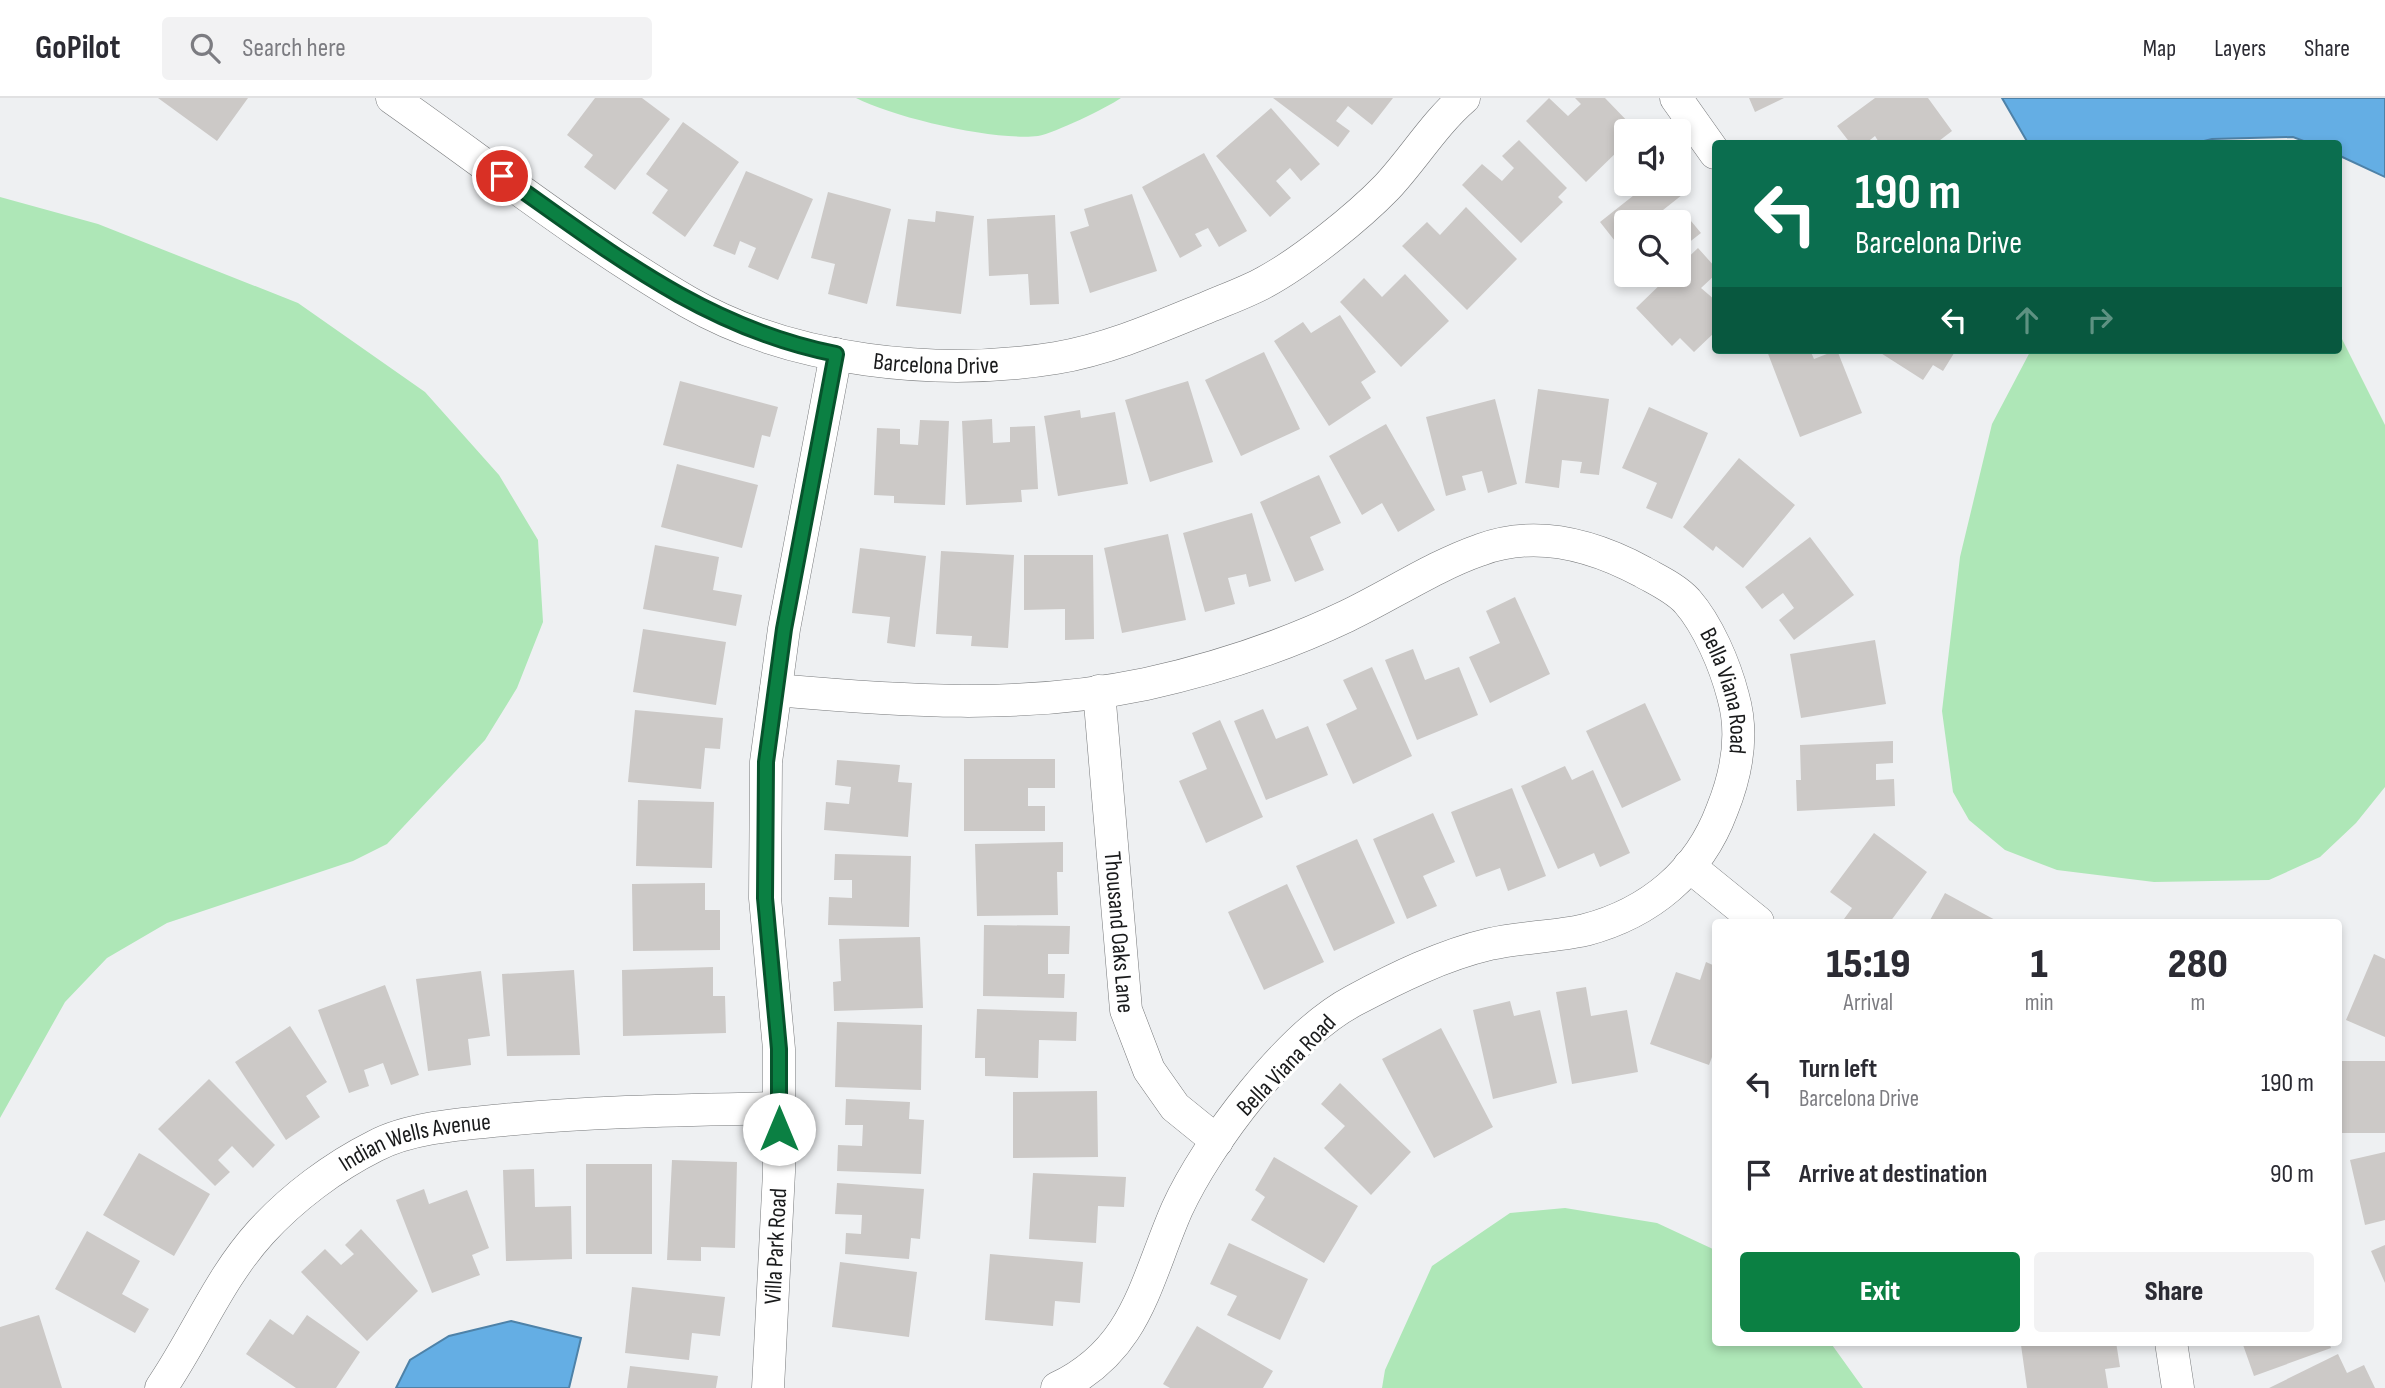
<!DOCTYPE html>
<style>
:root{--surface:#fff;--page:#f2f2f3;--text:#2b2b33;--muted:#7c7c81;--line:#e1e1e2;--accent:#0b8043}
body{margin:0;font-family:"Sofia Sans Condensed",sans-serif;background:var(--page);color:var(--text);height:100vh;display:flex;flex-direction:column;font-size:26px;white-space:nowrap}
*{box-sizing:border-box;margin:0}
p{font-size:23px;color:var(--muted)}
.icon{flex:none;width:38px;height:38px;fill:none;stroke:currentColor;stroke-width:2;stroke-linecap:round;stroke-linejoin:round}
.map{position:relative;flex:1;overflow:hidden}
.sheet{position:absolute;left:1712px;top:821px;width:630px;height:427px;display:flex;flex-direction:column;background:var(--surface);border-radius:7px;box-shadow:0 4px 10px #0003}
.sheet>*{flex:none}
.top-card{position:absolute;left:1712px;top:42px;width:630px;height:214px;border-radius:7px;box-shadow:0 4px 10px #0003;background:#0b6e4f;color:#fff;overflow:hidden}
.fabs{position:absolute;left:1614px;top:21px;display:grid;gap:14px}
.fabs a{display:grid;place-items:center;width:77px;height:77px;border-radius:7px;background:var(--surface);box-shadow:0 4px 10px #0003;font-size:35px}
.pin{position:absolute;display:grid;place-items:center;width:60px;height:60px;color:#fff;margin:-30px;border:4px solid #fff;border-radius:50%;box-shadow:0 2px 7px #0007}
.me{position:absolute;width:77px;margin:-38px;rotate:0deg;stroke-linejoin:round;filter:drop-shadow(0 0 5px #0008)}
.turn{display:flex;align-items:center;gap:24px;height:147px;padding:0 28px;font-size:32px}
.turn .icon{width:91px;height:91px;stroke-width:2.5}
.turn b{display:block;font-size:49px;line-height:60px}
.lanes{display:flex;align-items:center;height:66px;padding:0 28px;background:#0003;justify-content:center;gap:35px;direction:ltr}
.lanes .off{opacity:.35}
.eta{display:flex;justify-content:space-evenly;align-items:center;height:119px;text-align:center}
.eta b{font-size:42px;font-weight:800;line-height:49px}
.action{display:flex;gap:14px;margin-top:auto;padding:14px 28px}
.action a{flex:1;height:80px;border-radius:7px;background:var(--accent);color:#fff;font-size:28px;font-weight:800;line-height:80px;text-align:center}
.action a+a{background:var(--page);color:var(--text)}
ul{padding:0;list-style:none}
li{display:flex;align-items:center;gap:21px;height:91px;padding:0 28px}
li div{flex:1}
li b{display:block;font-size:26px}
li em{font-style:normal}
header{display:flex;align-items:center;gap:42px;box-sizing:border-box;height:98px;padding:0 35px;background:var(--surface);border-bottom:2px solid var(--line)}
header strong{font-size:33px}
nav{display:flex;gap:38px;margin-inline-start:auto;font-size:24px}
.search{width:490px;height:63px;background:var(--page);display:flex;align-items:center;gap:18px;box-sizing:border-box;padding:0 24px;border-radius:7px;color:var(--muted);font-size:26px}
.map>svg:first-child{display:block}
.green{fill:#aee7b7}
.water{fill:#64aee4;stroke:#4e82a8;stroke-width:2}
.building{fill:#ccc9c7}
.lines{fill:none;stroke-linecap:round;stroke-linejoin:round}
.minor-casing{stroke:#77797b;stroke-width:33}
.minor{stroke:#fff;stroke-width:32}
.route-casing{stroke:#07532c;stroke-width:18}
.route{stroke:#0b8043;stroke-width:12}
.labels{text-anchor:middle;stroke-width:6;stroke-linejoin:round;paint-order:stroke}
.street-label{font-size:24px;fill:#191a1b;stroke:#fff}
</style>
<header>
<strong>GoPilot</strong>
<div class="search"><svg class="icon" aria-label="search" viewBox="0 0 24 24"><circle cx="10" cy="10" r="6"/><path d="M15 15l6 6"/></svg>Search here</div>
<nav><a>Map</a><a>Layers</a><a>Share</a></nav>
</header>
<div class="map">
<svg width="2385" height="1290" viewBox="0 0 2385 1290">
<rect width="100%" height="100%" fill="#eef0f2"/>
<path class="green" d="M 856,0 L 1121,0 C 1106,10 1055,35 1038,38 C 995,43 895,20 856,0 Z
M 0,99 L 98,126 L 298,205 L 425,294 L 499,377 L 538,442 L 543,524 L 517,590 L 485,642 L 387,746 L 353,763 L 167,825 L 107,860 L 65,904 L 0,1020 Z
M 2338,233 L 2385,327 L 2385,689 L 2356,725 L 2320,759 L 2269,782 L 2154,784 L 2057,772 L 2005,752 L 1969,722 L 1953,694 L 1942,613 L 1960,459 L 1992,326 L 2031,252 L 2338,252 Z
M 1565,1110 L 1657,1125 L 1715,1152 L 1715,1244 L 1830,1244 L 1863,1290 L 1382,1290 L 1385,1272 L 1432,1168 L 1510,1115 Z"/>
<path class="water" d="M 2002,0 L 2385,0 L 2385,79 L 2338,57 L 2338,46 L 2309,45 L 2293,39 L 2212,41 L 2192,46 L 2028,45 Z
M 511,1223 L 581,1240 L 569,1290 L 396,1290 L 410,1262 L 449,1238 Z"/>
<path class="building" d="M 158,0 L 248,0 L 217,43 Z
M 595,0 L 642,0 L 670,21 L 615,92 L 584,69 L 593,57 L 567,37 Z
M 1273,0 L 1393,0 L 1372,27 L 1348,8 L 1336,23 L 1350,33 L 1338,49 Z
M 1549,0 L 1568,18 L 1581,6 L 1575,0 L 1605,0 L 1632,28 L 1616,43 L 1622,49 L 1586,84 L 1526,23 Z
M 1749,0 L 1784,0 L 1755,14 Z
M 1875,0 L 1928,0 L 1952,33 L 1935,46 L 1880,46 L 1875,38 L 1865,46 L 1851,46 L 1837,28 Z
M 1271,10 L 1320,66 L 1301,83 L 1290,70 L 1276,83 L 1291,100 L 1270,119 L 1216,58 Z
M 683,24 L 739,64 L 685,139 L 652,115 L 668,92 L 646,76 Z
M 1519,42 L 1567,90 L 1558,99 L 1563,104 L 1521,145 L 1462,87 L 1482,66 L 1502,83 L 1514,70 L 1502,58 Z
M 1204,55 L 1247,133 L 1219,149 L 1208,130 L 1195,136 L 1202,148 L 1180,160 L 1142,89 Z
M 746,73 L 813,101 L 778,182 L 748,169 L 756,150 L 740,143 L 735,157 L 713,148 Z
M 1648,86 L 1673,86 L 1682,97 L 1663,112 L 1672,124 L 1626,124 L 1626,157 L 1600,124 Z
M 828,94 L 891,111 L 867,206 L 828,196 L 835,166 L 811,160 Z
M 1132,96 L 1157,173 L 1090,195 L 1070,134 L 1089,128 L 1084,111 Z
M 1466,109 L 1517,161 L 1467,212 L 1402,148 L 1427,124 L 1440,137 Z
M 936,113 L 974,118 L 961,216 L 896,208 L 908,121 L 935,124 Z
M 1055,117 L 1059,206 L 1030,207 L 1028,176 L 989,178 L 987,121 Z
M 1686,117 L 1701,135 L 1678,153 L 1678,123 Z
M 1698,150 L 1715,169 L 1715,177 L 1701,190 L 1715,202 L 1715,234 L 1694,254 L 1680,240 L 1672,248 L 1636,210 L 1670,177 L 1678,177 L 1678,169 Z
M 1405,176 L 1449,223 L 1401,269 L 1340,204 L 1364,180 L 1382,199 Z
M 1340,217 L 1376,274 L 1361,284 L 1371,300 L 1329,328 L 1274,243 L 1303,224 L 1311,235 Z
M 1770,252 L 1810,252 L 1814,261 L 1837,252 L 1862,315 L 1800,339 L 1767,253 Z
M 1876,252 L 1956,252 L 1943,273 L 1933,267 L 1923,282 Z
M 1264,254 L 1300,331 L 1241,358 L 1205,282 Z
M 680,283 L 778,309 L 770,339 L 762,337 L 754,370 L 663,347 Z
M 1188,283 L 1213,364 L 1150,384 L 1125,302 Z
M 1538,291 L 1609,301 L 1599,377 L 1580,375 L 1582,364 L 1562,362 L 1559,390 L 1525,385 Z
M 1495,301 L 1517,386 L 1488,395 L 1482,373 L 1462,378 L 1466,392 L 1446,398 L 1426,319 Z
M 1649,309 L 1708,335 L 1672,421 L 1646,410 L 1657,385 L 1622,370 Z
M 1080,312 L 1081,320 L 1115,314 L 1128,386 L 1058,398 L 1044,318 Z
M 992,321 L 993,345 L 1010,344 L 1010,329 L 1035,328 L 1038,391 L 1021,392 L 1022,404 L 966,407 L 962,323 Z
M 920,322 L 949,323 L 945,407 L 894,405 L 894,398 L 874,397 L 877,330 L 900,331 L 900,346 L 918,347 Z
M 1386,326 L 1435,412 L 1398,434 L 1382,405 L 1362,417 L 1329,358 Z
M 1739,360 L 1795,407 L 1743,470 L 1716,448 L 1713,453 L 1683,429 Z
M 677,366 L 758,387 L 742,450 L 661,429 Z
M 1319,377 L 1341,425 L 1310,439 L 1324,472 L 1295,484 L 1260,404 Z
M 1252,415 L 1271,483 L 1249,489 L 1246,476 L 1228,480 L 1235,506 L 1205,514 L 1183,435 Z
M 1168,436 L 1186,522 L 1122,535 L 1104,450 Z
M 1810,439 L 1854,497 L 1794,542 L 1779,522 L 1794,510 L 1783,495 L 1762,511 L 1745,489 Z
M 655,447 L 719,459 L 713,492 L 742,497 L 736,528 L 643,511 Z
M 860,450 L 926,458 L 915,549 L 887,545 L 890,519 L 852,515 Z
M 941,453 L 1014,457 L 1008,550 L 971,548 L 972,538 L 936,536 Z
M 1024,457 L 1093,457 L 1094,541 L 1065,542 L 1065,511 L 1024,512 Z
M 1515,499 L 1550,576 L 1490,605 L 1469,559 L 1500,545 L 1486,513 Z
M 643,531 L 726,544 L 716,607 L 633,594 Z
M 1875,542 L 1886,606 L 1801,620 L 1790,556 Z
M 1413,551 L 1425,582 L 1459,569 L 1478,617 L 1417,642 L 1385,562 Z
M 1372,569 L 1412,658 L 1353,686 L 1326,626 L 1357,611 L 1343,582 Z
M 1645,605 L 1681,682 L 1622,710 L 1586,633 Z
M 1263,611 L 1276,641 L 1308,628 L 1328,677 L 1266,702 L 1234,623 Z
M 635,612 L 723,620 L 720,651 L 705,650 L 701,691 L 628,684 Z
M 1220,622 L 1263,719 L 1206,745 L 1179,683 L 1207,671 L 1192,635 Z
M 1893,643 L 1893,665 L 1876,666 L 1876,682 L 1894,681 L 1895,708 L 1797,713 L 1796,682 L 1801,682 L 1800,647 Z
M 964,661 L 1055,661 L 1055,690 L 1028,690 L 1028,708 L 1045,708 L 1045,733 L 964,733 Z
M 837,662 L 900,667 L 898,684 L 912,685 L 908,739 L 824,732 L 826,704 L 849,706 L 851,689 L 835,687 Z
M 1565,668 L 1572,682 L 1593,672 L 1630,755 L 1600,769 L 1594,755 L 1558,771 L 1521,688 Z
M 1512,690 L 1546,778 L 1508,793 L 1500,770 L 1476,779 L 1451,714 Z
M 638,702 L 714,704 L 712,770 L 636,768 Z
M 1433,715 L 1455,764 L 1423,778 L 1437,808 L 1407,821 L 1373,741 Z
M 1874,735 L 1927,774 L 1890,824 L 1849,824 L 1844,821 L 1852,810 L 1830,794 Z
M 1357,741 L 1395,825 L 1334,853 L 1296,768 Z
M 1063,744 L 1063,774 L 1057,774 L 1058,817 L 977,818 L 975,746 Z
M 835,756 L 911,758 L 909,829 L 828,827 L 829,799 L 852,800 L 852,782 L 834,782 Z
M 705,785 L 705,812 L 720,812 L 720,852 L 633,853 L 632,786 Z
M 1287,786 L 1324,864 L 1264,892 L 1228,814 Z
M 1945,795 L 1999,824 L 1929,824 Z
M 984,827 L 1070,828 L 1069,856 L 1048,856 L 1048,876 L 1065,876 L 1064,900 L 983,898 Z
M 920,839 L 923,910 L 834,913 L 833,884 L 841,883 L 839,841 Z
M 2374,856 L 2385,861 L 2385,939 L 2346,922 Z
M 1706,864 L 1715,868 L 1715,951 L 1709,967 L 1650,946 L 1676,874 L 1700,882 Z
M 713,869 L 713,898 L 725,898 L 726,935 L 623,938 L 622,872 Z
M 574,872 L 580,957 L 507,958 L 502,876 Z
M 481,873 L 490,938 L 468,941 L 471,967 L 428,973 L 416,881 Z
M 385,887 L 419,977 L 391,987 L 383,965 L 364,972 L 369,988 L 349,995 L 318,912 Z
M 1586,889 L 1591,918 L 1627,912 L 1638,974 L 1572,986 L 1556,894 Z
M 1510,903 L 1514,918 L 1540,912 L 1557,985 L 1493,1001 L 1473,912 Z
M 977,911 L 1077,914 L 1076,943 L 1039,942 L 1038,980 L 985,978 L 985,960 L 975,960 Z
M 837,924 L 922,927 L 921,992 L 835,989 Z
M 290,928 L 327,984 L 306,998 L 320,1019 L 286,1042 L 235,964 Z
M 1441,930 L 1493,1029 L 1434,1060 L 1382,961 Z
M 2338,963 L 2385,963 L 2385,1035 L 2338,1035 Z
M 209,981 L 275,1047 L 253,1070 L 232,1048 L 218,1062 L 230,1074 L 215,1088 L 158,1031 Z
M 1340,985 L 1411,1054 L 1371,1097 L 1324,1050 L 1345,1028 L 1321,1006 Z
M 1097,993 L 1098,1059 L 1013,1060 L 1013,994 Z
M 846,1001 L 910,1004 L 909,1021 L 924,1022 L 921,1076 L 837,1073 L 838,1047 L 862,1048 L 863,1027 L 845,1027 Z
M 2385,1054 L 2385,1122 L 2365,1127 L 2350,1062 Z
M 139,1055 L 210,1096 L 174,1158 L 103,1117 Z
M 1274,1059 L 1358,1108 L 1324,1165 L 1251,1122 L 1265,1099 L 1255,1092 Z
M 672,1062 L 737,1064 L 735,1150 L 701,1149 L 701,1163 L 667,1162 Z
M 586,1066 L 652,1066 L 652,1156 L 586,1156 Z
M 534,1071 L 535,1109 L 571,1108 L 572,1161 L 506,1163 L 503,1072 Z
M 1033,1075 L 1126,1079 L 1124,1109 L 1098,1108 L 1096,1145 L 1029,1141 Z
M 837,1085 L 924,1091 L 920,1141 L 911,1140 L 909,1161 L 845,1156 L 846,1135 L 861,1136 L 862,1117 L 835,1116 Z
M 424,1091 L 429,1106 L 467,1092 L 489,1150 L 472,1157 L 480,1177 L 432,1195 L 396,1102 Z
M 361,1131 L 418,1193 L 367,1243 L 301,1174 L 325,1151 L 341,1167 L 354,1156 L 345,1147 Z
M 87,1133 L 140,1163 L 122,1196 L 149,1211 L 135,1235 L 55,1191 Z
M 1229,1145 L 1308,1181 L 1280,1242 L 1227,1217 L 1237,1198 L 1210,1186 Z
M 2385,1147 L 2385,1185 L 2371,1153 Z
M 990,1156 L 1083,1164 L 1080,1205 L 1055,1203 L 1053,1228 L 985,1222 Z
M 840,1164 L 917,1174 L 909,1239 L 832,1229 Z
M 632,1189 L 725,1199 L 720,1238 L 692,1235 L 689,1262 L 625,1255 Z
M 39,1217 L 62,1290 L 0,1290 L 0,1229 Z
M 307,1217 L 360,1254 L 336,1290 L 296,1290 L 246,1256 L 270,1221 L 293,1237 Z
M 1197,1228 L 1273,1273 L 1263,1290 L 1170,1290 L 1163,1286 Z
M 2043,1244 L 2116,1244 L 2120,1269 L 2105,1271 L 2108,1290 L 2027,1290 L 2021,1247 Z
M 2242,1244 L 2329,1244 L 2331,1250 L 2254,1278 Z
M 2338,1256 L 2347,1275 L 2364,1267 L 2375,1290 L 2269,1290 Z
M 630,1268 L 718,1278 L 716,1290 L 627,1290 Z"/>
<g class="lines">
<g class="minor-casing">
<g id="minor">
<path id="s1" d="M 392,0 C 490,69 585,144 688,204 C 792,264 939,279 1056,260 C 1109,251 1159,229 1208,209 C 1227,201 1247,194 1265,184 C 1302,164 1358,119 1387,89 C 1414,60 1434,26 1464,0"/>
<path d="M 1676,0 L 1715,55"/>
<path id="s2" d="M 776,592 C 900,603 1022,612 1146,586 C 1214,571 1284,548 1347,518 C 1391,497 1434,468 1480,452 C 1536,431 1593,447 1643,474 C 1657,482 1675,490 1687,503 C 1708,527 1725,567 1733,598 C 1744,636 1737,675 1722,712 C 1699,774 1650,815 1585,832 C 1554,839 1521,839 1490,846 C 1443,857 1396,880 1353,903 C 1289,937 1207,1045 1177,1111 C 1145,1184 1137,1252 1057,1290"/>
<path id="s3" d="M 1099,593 L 1126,912 L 1149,972 L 1175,1009 L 1217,1043"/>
<path d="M 1689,768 L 1758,824"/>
<path d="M 2171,1244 L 2178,1290"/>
<path id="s4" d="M 161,1290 C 196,1239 219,1180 261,1134 C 292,1100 333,1069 375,1048 C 411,1029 463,1026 504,1022 C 595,1013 687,1012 779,1010"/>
<path id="s5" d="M 768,1290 L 779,1074 L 779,951 L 765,800 L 766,664 L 784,531 L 836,256"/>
</g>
</g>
<use href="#minor" class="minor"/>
</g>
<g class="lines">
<g class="route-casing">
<path id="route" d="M 502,78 C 609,153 704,230 836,256 L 784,531 L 766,664 L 765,800 L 779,951 L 779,1031"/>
</g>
<use href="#route" class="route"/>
</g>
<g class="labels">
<g class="street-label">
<text dy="8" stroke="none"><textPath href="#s1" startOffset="618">Barcelona Drive</textPath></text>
<text dy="8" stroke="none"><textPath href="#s2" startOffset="1055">Bella Viana Road</textPath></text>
<text dy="8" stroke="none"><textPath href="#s3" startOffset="242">Thousand Oaks Lane</textPath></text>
<text transform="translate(1286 967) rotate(-46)" y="8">Bella Viana Road</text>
<text dy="8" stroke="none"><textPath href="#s4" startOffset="369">Indian Wells Avenue</textPath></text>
<text dy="8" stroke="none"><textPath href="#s5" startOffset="142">Villa Park Road</textPath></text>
</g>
</g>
</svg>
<div class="fabs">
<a><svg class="icon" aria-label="sound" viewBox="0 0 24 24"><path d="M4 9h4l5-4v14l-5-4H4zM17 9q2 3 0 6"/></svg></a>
<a><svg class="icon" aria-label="search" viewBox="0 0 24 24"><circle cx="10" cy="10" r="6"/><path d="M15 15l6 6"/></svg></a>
</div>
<div class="pin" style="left:502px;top:78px;background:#d93025"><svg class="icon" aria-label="arrive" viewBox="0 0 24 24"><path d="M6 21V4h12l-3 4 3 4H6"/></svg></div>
<svg class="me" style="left:779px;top:1031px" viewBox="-20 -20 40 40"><circle r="19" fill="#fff"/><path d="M0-13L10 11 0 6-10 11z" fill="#0b8043"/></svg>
<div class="top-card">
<div class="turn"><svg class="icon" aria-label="left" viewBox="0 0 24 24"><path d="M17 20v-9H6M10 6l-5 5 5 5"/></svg><div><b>190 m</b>Barcelona Drive</div></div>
<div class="lanes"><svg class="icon" aria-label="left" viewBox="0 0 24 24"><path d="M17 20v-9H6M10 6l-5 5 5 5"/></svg><svg class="icon off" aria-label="ahead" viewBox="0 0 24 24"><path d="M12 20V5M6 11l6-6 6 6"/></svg><svg class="icon off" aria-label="right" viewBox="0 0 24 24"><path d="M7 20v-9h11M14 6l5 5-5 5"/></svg></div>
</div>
<section class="sheet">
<div class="eta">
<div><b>15:19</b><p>Arrival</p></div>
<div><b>1</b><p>min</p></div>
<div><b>280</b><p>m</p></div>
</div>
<ul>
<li><svg class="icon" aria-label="left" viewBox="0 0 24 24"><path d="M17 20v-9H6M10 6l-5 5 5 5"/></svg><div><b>Turn left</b><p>Barcelona Drive</p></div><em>190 m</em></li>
<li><svg class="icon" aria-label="arrive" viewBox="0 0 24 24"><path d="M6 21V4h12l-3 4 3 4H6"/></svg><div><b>Arrive at destination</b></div><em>90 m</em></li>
</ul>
<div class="action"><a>Exit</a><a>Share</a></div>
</section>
</div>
